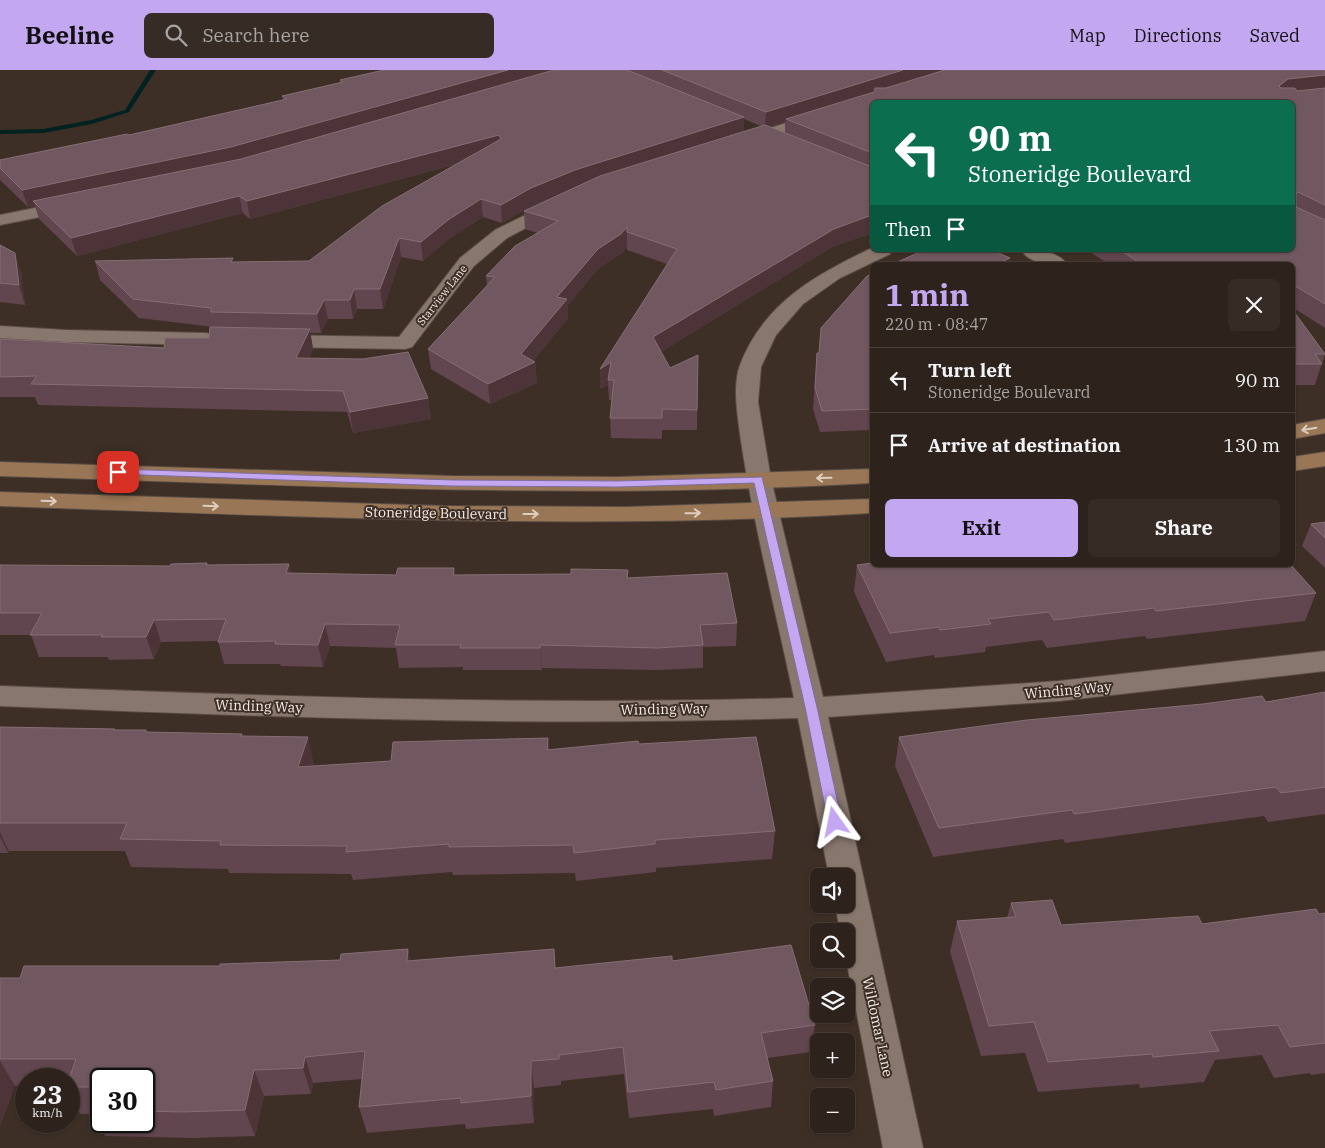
<!DOCTYPE html>
<meta charset="utf-8">
<style>
:root{--surface:#2e231c;--page:#362b25;--text:#f1f3f6;--muted:#a7a4a3;--line:#49403b;--accent:#c4a7f1}
body{margin:0;font-family:"IBM Plex Serif",serif;background:var(--page);color:var(--text);height:100vh;display:flex;flex-direction:column;font-size:19px;white-space:nowrap}
*{box-sizing:border-box;margin:0}
p{font-size:16px;color:var(--muted)}
.icon{flex:none;width:28px;height:28px;fill:none;stroke:currentColor;stroke-width:2;stroke-linecap:round;stroke-linejoin:round}
.map{position:relative;flex:1;overflow:hidden}
.drawer{position:absolute;left:870px;top:192px;width:425px;height:305px;display:flex;flex-direction:column;background:var(--surface);border-radius:8px;box-shadow:0 1px 4px #0004,0 0 0 1px var(--line)}
.drawer>*{flex:none}
.hud{position:absolute;left:870px;top:30px;width:425px;height:152px;border-radius:8px;box-shadow:0 1px 4px #0004,0 0 0 1px var(--line);background:#0b6e4f;color:#fff;overflow:hidden}
.fabs{position:absolute;left:810px;top:798px;display:grid;gap:10px}
.fabs a{display:grid;place-items:center;width:45px;height:45px;border-radius:8px;background:var(--surface);box-shadow:0 1px 4px #0004,0 0 0 1px var(--line);font-size:25px}
.speed{position:absolute;left:15px;top:998px;display:flex;gap:10px;font-size:25px;font-weight:700;text-align:center}
.speed>*{display:grid;place-content:center;width:65px;height:65px;border-radius:50%;background:var(--surface);box-shadow:0 1px 4px #0004,0 0 0 1px var(--line);line-height:1}
.speed small{font-size:12px;font-weight:400}
.speed .limit{border:2px solid #111;border-radius:8px;background:#fff;color:#111}
.pin{position:absolute;display:grid;place-items:center;width:42px;height:42px;color:#fff;margin:-21px;border-radius:10px;box-shadow:0 2px 8px #0006}
.me{position:absolute;width:55px;margin:-28px;rotate:348deg;stroke-linejoin:round;filter:drop-shadow(0 0 4px #0008)}
.turn{display:flex;align-items:center;gap:18px;height:105px;padding:0 15px;font-size:22px}
.turn .icon{width:65px;height:65px;stroke-width:2.5}
.turn b{display:block;font-size:35px;line-height:42px}
.then{display:flex;align-items:center;height:48px;padding:0 15px;background:#0003;gap:10px;font-size:19px}
.round{display:grid;place-items:center;flex:none;width:52px;height:52px;border-radius:8px;background:var(--page)}
.head{display:flex;align-items:center;justify-content:space-between;height:85px;padding:0 15px}
h1{font-size:30px;font-weight:700;line-height:38px;color:var(--accent)}
.button{display:flex;gap:10px;margin-top:auto;padding:10px 15px}
.button a{flex:1;height:58px;border-radius:8px;background:var(--accent);color:#111;font-size:20px;font-weight:700;line-height:58px;text-align:center}
.button a+a{background:var(--page);color:var(--text)}
ul{padding:0;list-style:none}
li{display:flex;align-items:center;gap:15px;height:65px;padding:0 15px;border-top:1px solid var(--line)}
li div{flex:1}
li b{display:block;font-size:19px}
li em{font-style:normal}
header{display:flex;align-items:center;gap:30px;box-sizing:border-box;height:70px;padding:0 25px;background:var(--accent);color:#111}
header strong{font-size:24px}
nav{display:flex;gap:28px;margin-inline-start:auto;font-size:18px}
.search{width:350px;height:45px;background:var(--page);display:flex;align-items:center;gap:12px;box-sizing:border-box;padding:0 18px;border-radius:8px;color:var(--muted);font-size:19px}
.map>svg:first-child{display:block}
.lines{fill:none;stroke-linecap:round;stroke-linejoin:round}
.stream{fill:#022222;fill-rule:evenodd}
.street-casing{stroke:#5a4e46;stroke-width:2}
.secondary-casing{stroke:#5a4e46;stroke-width:2}
.street{fill:#88776d;fill-rule:evenodd}
.secondary{fill:#997656;fill-rule:evenodd}
.wall{fill:#61454f;fill-rule:evenodd}
.shaded-wall{fill:#4c3438}
.building{fill:#715760;stroke:#866e75}
.oneway{stroke:#decec2}
.route{fill:#c4a7f1;stroke:#7f6d9d}
.labels{text-anchor:middle;stroke-width:4;stroke-linejoin:round;paint-order:stroke}
.far-street-label{font-size:11px;fill:#f5ece6;stroke:#3d2f26}
.street-label{font-size:14px;fill:#f5ece6;stroke:#3d2f26}
</style>
<header>
<strong>Beeline</strong>
<div class="search"><svg class="icon" aria-label="search" viewBox="0 0 24 24"><circle cx="10" cy="10" r="6"/><path d="M15 15l6 6"/></svg>Search here</div>
<nav><a>Map</a><a>Directions</a><a>Saved</a></nav>
</header>
<div class="map">
<svg width="1325" height="1078" viewBox="0 0 1325 1078">
<rect width="100%" height="100%" fill="#3d2f26"/>
<g class="lines">
<path class="stream" d="M 150,0 L 156,0 L 129,42 L 92,54 L 43,63 L 0,64 L 0,60 L 43,59 L 91,50 L 125,40 Z"/>
<g class="street-casing">
<path id="street" d="M 821,42 L 826,44 L 829,47 L 826,50 L 741,77 L 735,75 L 733,72 L 735,69 Z
M 558,129 L 564,130 L 567,134 L 564,138 L 507,168 L 474,196 L 412,277 L 405,279 L 274,277 L 267,275 L 264,271 L 267,267 L 274,265 L 399,267 L 460,188 L 495,160 Z
M 74,130 L 80,131 L 83,135 L 80,139 L 0,155 L 0,145 Z
M 872,178 L 872,180 L 892,180 L 890,184 L 840,208 L 803,234 L 776,265 L 761,297 L 758,332 L 771,409 L 823,627 L 1059,611 L 1325,581 L 1325,601 L 1059,631 L 828,647 L 923,1078 L 883,1078 L 846,889 L 846,861 L 840,861 L 835,834 L 846,834 L 846,806 L 829,806 L 798,648 C 532,657 266,647 0,636 L 0,616 C 265,626 529,636 794,628 C 776,542 754,457 741,371 C 738,348 732,317 740,295 C 764,233 815,205 872,178 Z
M 1021,180 C 1037,180 1057,180 1068,195 C 1051,195 1031,195 1021,180 Z
M 0,256 L 65,260 L 206,263 L 213,265 L 216,269 L 213,273 L 206,275 L 65,272 L 0,268 Z"/>
</g>
<g class="secondary-casing">
<path id="secondary" d="M 1325,349 L 1325,363 L 1292,369 L 1292,355 Z
M 1325,382 L 1325,396 L 1292,401 L 1292,387 Z
M 0,392 L 452,406 L 618,407 L 872,399 L 872,413 C 582,430 291,415 0,406 Z
M 0,422 L 444,436 L 626,437 L 872,429 L 872,443 C 582,461 291,446 0,436 Z"/>
</g>
<use href="#street" class="street"/>
<use href="#secondary" class="secondary"/>
</g>
<path class="wall" d="M 384,0 L 1325,0 L 1325,258 L 1292,237 L 1292,195 L 1110,195 L 1087,180 L 1292,180 L 872,32 L 872,163 L 832,177 L 661,282 L 670,298 L 698,285 L 697,360 L 662,360 L 662,369 L 611,368 L 610,348 L 612,330 L 609,330 L 608,315 L 600,319 L 600,299 L 667,194 L 627,180 L 627,177 L 622,183 L 599,198 L 568,235 L 568,248 L 533,291 L 535,292 L 537,313 L 490,334 L 431,299 L 428,279 L 487,216 L 486,206 L 538,163 L 525,159 L 524,141 L 575,118 L 532,136 L 502,153 L 483,147 L 450,168 L 423,191 L 401,187 L 383,239 L 357,239 L 353,249 L 328,249 L 321,263 L 310,263 L 313,279 L 309,288 L 428,328 L 431,349 L 353,363 L 347,342 L 38,335 L 35,327 L 0,327 L 0,269 L 164,278 L 209,268 L 214,257 L 139,248 L 100,210 L 95,191 L 234,192 L 309,191 L 457,94 L 250,149 L 243,143 L 77,186 L 39,149 L 35,136 L 28,137 L 0,110 L 0,90 L 129,65 L 283,30 L 282,26 L 340,13 L 340,10 ZM 744,49 L 751,52 L 761,56 L 744,62 ZM 785,52 L 785,63 L 769,57 Z
M 0,175 L 21,202 L 25,235 L 0,232 Z
M 872,203 L 872,360 L 820,362 L 813,339 L 817,283 L 819,283 Z
M 1292,239 L 1325,284 L 1315,315 L 1292,315 Z
M 1325,452 L 1325,498 L 1302,476 L 1311,454 Z
M 207,493 L 208,495 L 289,494 L 291,503 L 396,505 L 454,498 L 455,505 L 571,504 L 628,500 L 628,508 L 737,553 L 736,576 L 703,577 L 703,598 L 658,600 L 542,598 L 542,600 L 463,600 L 463,597 L 399,598 L 396,578 L 330,576 L 323,597 L 281,596 L 280,594 L 224,594 L 218,571 L 161,572 L 154,589 L 109,590 L 108,587 L 39,587 L 31,565 L 0,565 L 0,495 L 170,496 Z
M 857,495 L 1316,523 L 1305,551 L 1147,569 L 1145,566 L 1047,578 L 1042,570 L 986,577 L 985,582 L 935,588 L 934,585 L 886,592 L 854,522 Z
M 1325,622 L 1325,744 L 1268,752 L 1264,746 L 1065,773 L 1063,769 L 933,787 L 895,696 L 899,667 L 1266,632 Z
M 0,657 L 115,659 L 115,660 L 146,660 L 147,662 L 243,666 L 314,695 L 314,696 L 391,691 L 548,668 L 549,680 L 639,674 L 775,761 L 772,789 L 656,798 L 656,802 L 576,811 L 575,803 L 453,805 L 452,802 L 353,810 L 351,804 L 229,803 L 228,799 L 131,797 L 125,781 L 9,781 L 8,783 L 0,783 Z
M 1011,833 L 1061,855 L 1202,854 L 1325,843 L 1325,1003 L 1311,1005 L 1310,1003 L 1274,1008 L 1262,985 L 1215,990 L 1204,1012 L 1140,1018 L 1139,1014 L 1038,1022 L 1025,983 L 981,986 L 950,882 L 957,851 L 1007,848 Z
M 408,879 L 410,891 L 556,898 L 672,891 L 815,955 L 811,982 L 767,988 L 773,1011 L 771,1037 L 714,1046 L 713,1039 L 629,1048 L 624,1004 L 561,1011 L 561,1015 L 534,1018 L 534,1053 L 466,1059 L 465,1054 L 367,1063 L 359,1037 L 362,1009 L 313,1013 L 311,1024 L 264,1026 L 255,1066 L 193,1068 L 105,1066 L 94,1044 L 80,1044 L 69,1023 L 69,1009 L 26,1009 L 26,1016 L 15,1016 L 0,1055 L 0,908 L 20,908 L 220,896 L 340,890 ZM 101,1009 L 144,1009 L 144,1051 L 101,1051 Z"/>
<path class="shaded-wall" d="M 508,0 L 564,0 L 235,94 L 33,131 L 35,136 L 28,137 L 22,120 Z
M 903,0 L 952,0 L 786,49 L 785,52 L 765,58 L 766,42 Z
M 1325,5 L 1325,20 L 1274,32 L 1279,16 L 1288,9 Z
M 744,47 L 744,64 L 576,117 L 532,136 L 502,153 L 501,135 L 531,118 L 575,100 Z
M 499,65 L 501,82 L 250,149 L 247,131 Z
M 239,126 L 243,143 L 77,186 L 71,168 Z
M 481,129 L 483,147 L 450,168 L 423,191 L 421,172 L 448,150 Z
M 872,131 L 872,163 L 832,177 L 653,287 L 653,267 L 869,132 Z
M 627,157 L 627,177 L 622,183 L 599,198 L 568,235 L 568,248 L 530,295 L 535,292 L 537,313 L 490,334 L 488,314 L 521,284 L 557,227 L 598,179 Z
M 399,168 L 401,187 L 383,239 L 380,219 Z
M 15,183 L 21,202 L 25,235 L 19,215 Z
M 1010,188 L 1009,195 L 998,195 L 999,193 Z
M 354,219 L 357,239 L 353,249 L 350,230 Z
M 324,230 L 328,249 L 321,263 L 317,244 Z
M 310,259 L 313,279 L 300,308 L 296,288 Z
M 611,292 L 608,310 L 608,315 L 600,319 L 600,299 Z
M 428,328 L 431,349 L 353,363 L 350,342 Z
M 289,494 L 294,516 L 286,503 Z
M 154,550 L 161,572 L 154,589 L 146,567 Z
M 325,554 L 330,576 L 323,597 L 318,575 Z
M 540,575 L 542,598 L 542,600 L 540,578 Z
M 308,667 L 314,695 L 305,725 L 298,697 Z
M 0,762 L 9,781 L 8,783 L 0,767 Z
M 408,879 L 414,907 L 407,891 Z
M 305,987 L 313,1013 L 311,1024 L 303,998 Z
M 0,991 L 15,1016 L 0,1055 Z
M 531,991 L 534,1018 L 534,1053 L 531,1026 Z
M 254,1000 L 264,1026 L 255,1066 L 245,1040 Z"/>
<path class="building" d="M 384,0 L 508,0 L 231,77 L 22,120 L 0,98 L 0,90 L 127,64 L 129,65 L 287,29 L 282,26 L 343,12 L 340,10 Z
M 554,0 L 627,0 L 744,47 L 575,100 L 531,118 L 501,135 L 481,129 L 448,150 L 421,172 L 399,168 L 380,219 L 354,219 L 350,230 L 324,230 L 317,244 L 211,242 L 211,238 L 133,229 L 95,191 L 233,188 L 231,192 L 309,191 L 382,136 L 501,69 L 499,65 L 247,131 L 239,126 L 71,168 L 33,131 L 241,89 Z
M 662,0 L 903,0 L 766,42 Z
M 945,0 L 1325,0 L 1325,5 L 1288,9 L 1279,16 L 1281,18 L 1295,18 L 1297,21 L 1325,18 L 1325,135 L 1298,122 L 1296,124 L 1296,137 L 1325,150 L 1325,234 L 1292,214 L 1292,195 L 1263,195 L 1257,191 L 1260,195 L 1143,195 L 1120,180 L 1292,180 L 1292,32 L 872,32 L 872,83 L 786,49 L 874,22 L 875,18 L 886,18 Z
M 765,55 L 872,97 L 872,131 L 869,132 L 872,133 L 872,145 L 834,159 L 653,267 L 670,298 L 698,285 L 697,340 L 662,339 L 662,348 L 610,348 L 614,310 L 608,310 L 611,292 L 600,299 L 677,179 L 627,162 L 627,157 L 621,164 L 598,179 L 557,227 L 567,229 L 521,284 L 535,292 L 488,314 L 428,279 L 495,207 L 486,206 L 515,176 L 558,151 L 524,141 L 600,106 Z
M 0,175 L 15,183 L 19,215 L 0,213 Z
M 924,180 L 992,180 L 1010,188 L 999,193 L 1002,195 L 891,195 Z
M 872,203 L 872,339 L 822,341 L 815,318 L 817,283 L 819,283 L 821,258 L 867,206 Z
M 1292,239 L 1325,284 L 1315,284 L 1322,294 L 1292,294 Z
M 210,257 L 310,259 L 296,288 L 363,289 L 408,282 L 428,328 L 350,342 L 343,321 L 31,314 L 37,306 L 0,307 L 0,269 L 164,278 L 165,268 L 209,268 Z
M 1325,452 L 1325,468 L 1311,454 Z
M 207,493 L 206,495 L 289,494 L 286,503 L 396,505 L 398,498 L 454,498 L 453,505 L 571,504 L 571,499 L 628,500 L 627,508 L 727,503 L 737,553 L 700,555 L 703,575 L 658,578 L 540,575 L 540,578 L 460,578 L 461,575 L 395,575 L 400,555 L 325,554 L 318,575 L 275,574 L 276,571 L 218,572 L 226,549 L 154,550 L 146,567 L 101,567 L 103,565 L 30,565 L 42,543 L 0,543 L 0,495 L 170,496 L 171,494 Z
M 872,493 L 872,495 L 1291,495 L 1316,523 L 1156,541 L 1154,538 L 1054,550 L 1049,542 L 988,549 L 991,554 L 940,560 L 939,557 L 890,563 L 857,495 Z
M 1325,622 L 1325,717 L 1281,723 L 1276,717 L 1074,744 L 1072,740 L 939,758 L 899,667 L 1027,650 L 1203,634 L 1262,626 L 1266,632 Z
M 0,657 L 115,659 L 114,660 L 146,660 L 146,662 L 242,664 L 241,666 L 308,667 L 298,697 L 391,691 L 393,672 L 548,668 L 547,680 L 638,671 L 639,674 L 756,667 L 775,761 L 655,770 L 655,774 L 574,783 L 573,775 L 449,777 L 449,774 L 346,782 L 347,776 L 220,775 L 221,771 L 120,769 L 127,753 L 0,753 Z
M 1052,830 L 1061,855 L 1198,846 L 1202,854 L 1316,839 L 1319,844 L 1325,843 L 1325,973 L 1290,977 L 1278,955 L 1209,961 L 1219,981 L 1153,987 L 1152,984 L 1048,992 L 1034,952 L 989,956 L 957,851 L 1016,847 L 1011,833 Z
M 791,875 L 815,955 L 761,963 L 773,1011 L 716,1020 L 714,1012 L 628,1022 L 623,977 L 559,985 L 559,989 L 531,991 L 531,1026 L 461,1033 L 461,1028 L 359,1037 L 365,981 L 305,987 L 303,998 L 254,1000 L 245,1040 L 182,1042 L 144,1041 L 144,1009 L 101,1009 L 101,1040 L 92,1040 L 99,1017 L 69,1017 L 69,1009 L 76,989 L 0,989 L 0,908 L 20,908 L 24,896 L 220,896 L 220,894 L 340,890 L 341,884 L 408,879 L 407,891 L 554,879 L 555,898 L 672,886 L 672,891 Z"/>
<defs><path id="oneway-shaft" d="M-6 0H5M1.5-3L5.5 0L1.5 3" fill="none" stroke-width="1.6" stroke-linecap="round" stroke-linejoin="round" transform="scale(1.25)"/></defs>
<g class="oneway">
<use href="#oneway-shaft" transform="translate(1309 359) rotate(170)"/>
<use href="#oneway-shaft" transform="translate(824 408) rotate(179)"/>
<use href="#oneway-shaft" transform="translate(49 431) rotate(2)"/>
<use href="#oneway-shaft" transform="translate(211 436) rotate(2)"/>
<use href="#oneway-shaft" transform="translate(693 443) rotate(-1)"/>
<use href="#oneway-shaft" transform="translate(531 444)"/>
</g>
<path class="route" d="M 118,399 L 452,410 L 618,411 L 762,407 L 817,637 L 842,752 L 840,756 L 835,757 L 830,756 L 828,752 L 805,637 L 754,413 L 618,417 L 452,416 L 114,404 L 114,400 Z"/>
<g class="labels">
<g class="far-street-label">
<text transform="translate(442 225) rotate(-52)" y="4">Starview Lane</text>
</g>
<g class="street-label">
<text transform="translate(436 443) rotate(1)" y="5">Stoneridge Boulevard</text>
<text transform="translate(1068 620) rotate(-5)" y="5">Winding Way</text>
<text transform="translate(259 636) rotate(2)" y="5">Winding Way</text>
<text transform="translate(664 639) rotate(-1)" y="5">Winding Way</text>
<text transform="translate(878 957) rotate(78)" y="5">Wildomar Lane</text>
</g>
</g>
</svg>
<div class="fabs">
<a><svg class="icon" aria-label="sound" viewBox="0 0 24 24"><path d="M4 9h4l5-4v14l-5-4H4zM17 9q2 3 0 6"/></svg></a>
<a><svg class="icon" aria-label="search" viewBox="0 0 24 24"><circle cx="10" cy="10" r="6"/><path d="M15 15l6 6"/></svg></a>
<a><svg class="icon" aria-label="layers" viewBox="0 0 24 24"><path d="M12 4l9 5-9 5-9-5zM3 14l9 5 9-5"/></svg></a>
<a>+</a>
<a>−</a>
</div>
<div class="speed"><div>23<small>km/h</small></div><div class="limit">30</div></div>
<div class="pin" style="left:118px;top:402px;background:#d93025"><svg class="icon" aria-label="arrive" viewBox="0 0 24 24"><path d="M6 21V4h12l-3 4 3 4H6"/></svg></div>
<svg class="me" style="left:835px;top:752px" viewBox="-20 -20 40 40"><path d="M0-17L14 15 0 8-14 15z" fill="#c4a7f1" stroke="#fff" stroke-width="4"/></svg>
<div class="hud">
<div class="turn"><svg class="icon" aria-label="left" viewBox="0 0 24 24"><path d="M17 20v-9H6M10 6l-5 5 5 5"/></svg><div><b>90 m</b>Stoneridge Boulevard</div></div>
<div class="then">Then<svg class="icon" aria-label="arrive" viewBox="0 0 24 24"><path d="M6 21V4h12l-3 4 3 4H6"/></svg></div>
</div>
<section class="drawer">
<div class="head"><div><h1>1 min</h1><p>220 m · 08:47</p></div><a class="round"><svg class="icon" aria-label="close" viewBox="0 0 24 24"><path d="M6 6l12 12M18 6L6 18"/></svg></a></div>
<ul>
<li><svg class="icon" aria-label="left" viewBox="0 0 24 24"><path d="M17 20v-9H6M10 6l-5 5 5 5"/></svg><div><b>Turn left</b><p>Stoneridge Boulevard</p></div><em>90 m</em></li>
<li><svg class="icon" aria-label="arrive" viewBox="0 0 24 24"><path d="M6 21V4h12l-3 4 3 4H6"/></svg><div><b>Arrive at destination</b></div><em>130 m</em></li>
</ul>
<div class="button"><a>Exit</a><a>Share</a></div>
</section>
</div>
